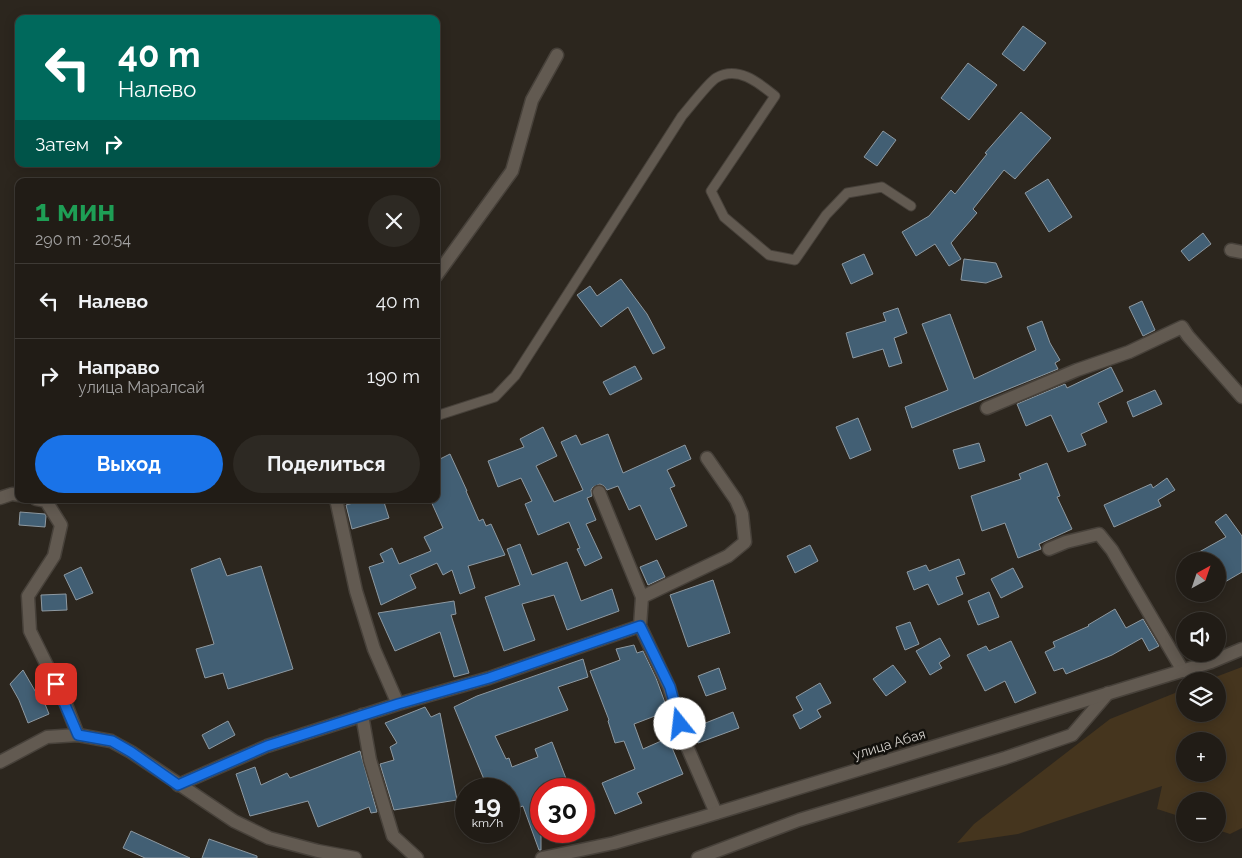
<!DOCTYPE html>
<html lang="ru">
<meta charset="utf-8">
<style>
:root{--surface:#211c16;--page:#2d2923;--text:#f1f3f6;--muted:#a2a1a1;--line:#3e3a35;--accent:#1a73e8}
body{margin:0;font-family:Raleway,sans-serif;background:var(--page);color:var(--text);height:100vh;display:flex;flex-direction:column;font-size:19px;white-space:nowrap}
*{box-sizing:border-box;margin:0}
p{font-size:16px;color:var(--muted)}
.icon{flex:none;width:28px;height:28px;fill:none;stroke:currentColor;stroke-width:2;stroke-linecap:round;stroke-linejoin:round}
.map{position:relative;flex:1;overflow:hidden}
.side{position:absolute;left:15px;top:178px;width:425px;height:325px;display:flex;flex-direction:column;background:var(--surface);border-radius:10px;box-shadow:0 2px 12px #0003,0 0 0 1px var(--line)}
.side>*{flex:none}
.hud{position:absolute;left:15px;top:15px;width:425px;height:152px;border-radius:10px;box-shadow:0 2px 12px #0003,0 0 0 1px var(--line);background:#00695c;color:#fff;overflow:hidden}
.needle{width:32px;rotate:40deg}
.tools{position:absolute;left:1176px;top:552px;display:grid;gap:10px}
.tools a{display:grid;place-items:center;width:50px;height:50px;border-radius:50%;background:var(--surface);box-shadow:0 2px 12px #0003,0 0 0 1px var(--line);font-size:25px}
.speed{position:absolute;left:455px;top:778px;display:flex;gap:10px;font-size:25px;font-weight:700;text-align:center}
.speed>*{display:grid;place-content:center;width:65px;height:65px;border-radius:50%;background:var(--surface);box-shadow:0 2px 12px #0003,0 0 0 1px var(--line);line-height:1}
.speed small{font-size:12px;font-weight:400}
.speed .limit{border:8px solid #d22;background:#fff;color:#111}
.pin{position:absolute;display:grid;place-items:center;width:42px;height:42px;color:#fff;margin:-21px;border-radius:10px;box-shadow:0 2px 8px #0006}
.me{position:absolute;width:55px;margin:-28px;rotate:344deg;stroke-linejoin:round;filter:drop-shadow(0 0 4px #0008)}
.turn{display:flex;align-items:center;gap:18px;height:105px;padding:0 20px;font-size:22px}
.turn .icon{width:65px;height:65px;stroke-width:2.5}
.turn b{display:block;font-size:35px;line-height:42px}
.then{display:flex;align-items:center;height:48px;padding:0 20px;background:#0003;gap:10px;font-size:19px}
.round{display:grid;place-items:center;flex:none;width:52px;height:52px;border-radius:26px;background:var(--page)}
.headline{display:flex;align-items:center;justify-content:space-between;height:85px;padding:0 20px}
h1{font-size:30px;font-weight:700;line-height:38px;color:#1e9e55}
.action{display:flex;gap:10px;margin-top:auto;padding:10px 20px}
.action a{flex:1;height:58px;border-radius:30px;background:var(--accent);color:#fff;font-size:20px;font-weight:700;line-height:58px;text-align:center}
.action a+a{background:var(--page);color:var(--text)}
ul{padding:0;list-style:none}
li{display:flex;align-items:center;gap:15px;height:75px;padding:0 20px;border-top:1px solid var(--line)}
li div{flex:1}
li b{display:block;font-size:19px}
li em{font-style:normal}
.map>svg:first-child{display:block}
.green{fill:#45351e;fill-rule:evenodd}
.building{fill:#425f74;stroke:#8e99a1}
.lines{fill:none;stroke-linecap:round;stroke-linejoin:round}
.service-casing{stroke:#47413a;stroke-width:11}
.minor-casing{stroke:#47413a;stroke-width:15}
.tertiary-casing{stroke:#47413a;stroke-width:15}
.service{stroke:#625a51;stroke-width:9}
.minor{stroke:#625a51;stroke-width:12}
.tertiary{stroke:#625a51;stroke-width:12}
.route-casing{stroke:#114b97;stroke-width:12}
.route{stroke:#1a73e8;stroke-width:9}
.labels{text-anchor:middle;stroke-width:5;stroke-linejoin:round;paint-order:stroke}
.street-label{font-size:14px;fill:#d4d0cb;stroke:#12100c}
</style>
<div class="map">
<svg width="1242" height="858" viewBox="0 0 1242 858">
<rect width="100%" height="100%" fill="#2c261e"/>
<path class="green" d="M 1242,667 L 1242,828 L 1230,834 L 1218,830 L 1218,801 L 1185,801 L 1185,818 L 1157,809 L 1162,786 L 1018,834 L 957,843 L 974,824 L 1110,719 L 1185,689 L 1185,714 L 1218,714 L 1218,681 L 1205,681 ZM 1185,741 L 1218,741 L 1218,774 L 1185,774 Z"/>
<path class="building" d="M 1023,26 L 1046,43 L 1024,71 L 1002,54 Z
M 968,63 L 997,85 L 969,120 L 941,98 Z
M 1021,112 L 1051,138 L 1015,179 L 1004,170 L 973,209 L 977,213 L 951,243 L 961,259 L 949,266 L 935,244 L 916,256 L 902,232 L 929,216 L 951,190 L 955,194 L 987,154 L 985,153 Z
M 883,131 L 896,140 L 877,166 L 864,157 Z
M 1048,179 L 1072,217 L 1049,232 L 1025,193 Z
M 1203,233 L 1211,244 L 1189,261 L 1181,251 Z
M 864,254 L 873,274 L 851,284 L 842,264 Z
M 964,259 L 996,263 L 1002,277 L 986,283 L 961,280 Z
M 621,279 L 647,314 L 665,348 L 653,354 L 628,307 L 601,327 L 577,295 L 590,286 L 597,296 Z
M 1142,301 L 1155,330 L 1143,336 L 1129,307 Z
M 898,308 L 907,333 L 894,338 L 902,363 L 889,367 L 883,349 L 853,358 L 846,333 L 886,321 L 883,313 Z
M 950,314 L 974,379 L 1036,350 L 1027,327 L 1042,321 L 1050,343 L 1060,360 L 1055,363 L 1058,369 L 912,428 L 905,407 L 948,390 L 922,324 Z
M 635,366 L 642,379 L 610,395 L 603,382 Z
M 1111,367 L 1123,391 L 1098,403 L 1107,422 L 1081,434 L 1086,445 L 1068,452 L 1051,415 L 1026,426 L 1017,404 L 1065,384 L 1067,388 Z
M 1155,390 L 1162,404 L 1133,417 L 1127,402 Z
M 858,418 L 871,450 L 850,459 L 836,427 Z
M 543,427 L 557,456 L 536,466 L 554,502 L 583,490 L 561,442 L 576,435 L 581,445 L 608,434 L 623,473 L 685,445 L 691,459 L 667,470 L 675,486 L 670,488 L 687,526 L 656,540 L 640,505 L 629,510 L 618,486 L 607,490 L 604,486 L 600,484 L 593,487 L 591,490 L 592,496 L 587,498 L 596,520 L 586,524 L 602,558 L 585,566 L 577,549 L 580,548 L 569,522 L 538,535 L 525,504 L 532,501 L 521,478 L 498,487 L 488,461 L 524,447 L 520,439 Z
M 979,443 L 985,461 L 959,469 L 953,450 Z
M 450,454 L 467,491 L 466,491 L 479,521 L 483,519 L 486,526 L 491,524 L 505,555 L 468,566 L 475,588 L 460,594 L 452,570 L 443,575 L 437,563 L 410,575 L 416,588 L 381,605 L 369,567 L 384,562 L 380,554 L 392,548 L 399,564 L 431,551 L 424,537 L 443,528 L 430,499 L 436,499 L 436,461 Z
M 1047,463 L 1060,496 L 1057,497 L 1072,529 L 1039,544 L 1041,549 L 1018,558 L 1005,523 L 982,531 L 971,496 L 1021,479 L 1019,474 Z
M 1167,478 L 1175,490 L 1158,500 L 1161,506 L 1114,527 L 1104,505 L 1151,484 L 1153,488 Z
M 367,499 L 383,499 L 389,518 L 352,529 L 346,505 Z
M 20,512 L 45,514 L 46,516 L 45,527 L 19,525 Z
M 1226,514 L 1242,536 L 1242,572 L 1218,586 L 1218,561 L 1183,561 L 1226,537 L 1215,522 Z
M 520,544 L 532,575 L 567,562 L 581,601 L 612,589 L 619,611 L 567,630 L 554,595 L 522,604 L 535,640 L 504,651 L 485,597 L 520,585 L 507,549 Z
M 810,545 L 818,561 L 795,573 L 787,556 Z
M 220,558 L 227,576 L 261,566 L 293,669 L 228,689 L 223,673 L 205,678 L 196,649 L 214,644 L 191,569 Z
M 959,559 L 965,574 L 956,577 L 963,594 L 938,605 L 928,584 L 914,590 L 907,572 L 926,565 L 929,571 Z
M 657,560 L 665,577 L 648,585 L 640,567 Z
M 81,567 L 93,593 L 76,600 L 64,575 Z
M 1013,568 L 1023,587 L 1001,598 L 991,579 Z
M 713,580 L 730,633 L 688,647 L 670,595 Z
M 989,592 L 999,617 L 978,625 L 968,601 Z
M 66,594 L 67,610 L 42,611 L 41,595 Z
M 454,601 L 456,614 L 451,615 L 469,673 L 454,677 L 440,632 L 395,651 L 378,613 Z
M 1115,609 L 1126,628 L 1143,619 L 1159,646 L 1149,651 L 1142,638 L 1112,655 L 1066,674 L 1063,668 L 1054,671 L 1045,652 L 1055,647 L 1053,642 L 1089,626 L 1088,625 Z
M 910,622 L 919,644 L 905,650 L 896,627 Z
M 940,638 L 950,656 L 939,663 L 942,668 L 930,675 L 916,651 Z
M 1011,641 L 1036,693 L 1015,703 L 1005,681 L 985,691 L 967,655 L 986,646 L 989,651 Z
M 634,645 L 637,653 L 643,651 L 656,678 L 668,711 L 634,724 L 643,749 L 668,738 L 683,774 L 637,793 L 642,803 L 615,814 L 602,783 L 635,769 L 624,741 L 615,743 L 608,721 L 609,720 L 590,671 L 620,660 L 616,649 Z
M 583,659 L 588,677 L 558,687 L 568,710 L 495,736 L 506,759 L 509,758 L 512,767 L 538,757 L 535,749 L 552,742 L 570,789 L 541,789 L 541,850 L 539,850 L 523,806 L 509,811 L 509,789 L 488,789 L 454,707 L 477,696 Z
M 893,665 L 906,682 L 886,696 L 873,679 Z
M 719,668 L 726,689 L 706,696 L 698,676 Z
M 23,670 L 38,696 L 41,694 L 49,714 L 28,723 L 19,700 L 10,684 Z
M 820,683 L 831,703 L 817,710 L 821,717 L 800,729 L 793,715 L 803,710 L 796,697 Z
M 425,707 L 431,717 L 440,713 L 457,800 L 394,810 L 380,764 L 394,760 L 390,747 L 397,743 L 385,723 Z
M 733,712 L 739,728 L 698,743 L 693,728 Z
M 228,721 L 235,735 L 209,749 L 202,735 Z
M 360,751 L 377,812 L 371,813 L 369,807 L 318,827 L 308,801 L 250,816 L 236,774 L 255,767 L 261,785 L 287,773 L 290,778 Z
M 131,831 L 190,858 L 145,858 L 123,848 Z
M 209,839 L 257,856 L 257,858 L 202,858 Z"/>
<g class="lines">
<g class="service-casing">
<path id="service" d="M 436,416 L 495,397 L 515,376 L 682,116 C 689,108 709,82 716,78 C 738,65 759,83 775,96 L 711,191 L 724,217 L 769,255 L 795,260 L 826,215 L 847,193 L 882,187 L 911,206"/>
</g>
<g class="minor-casing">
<path id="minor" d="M 1231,250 L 1242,252
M 436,276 L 512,171 L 532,100 L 557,55
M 987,408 L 1077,370 L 1129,352 L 1182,327 L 1188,336 L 1242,397
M 0,498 L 12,494 L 19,495
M 36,499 L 46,501 L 61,525 L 54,556 L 28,596 L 30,631 L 65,702 L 78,735
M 336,499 L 356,591 L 374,649 L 398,704
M 1049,549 L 1066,542 L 1099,534 L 1112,550 L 1183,671
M 642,597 L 728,556 L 745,542 L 742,514 L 736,500 L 707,458
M 640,626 L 669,687 L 685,742 L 716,813
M 362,715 L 370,760 L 393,836 L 417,858
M 178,785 L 267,746 L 398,704 L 489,678 L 640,626 L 642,597 L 599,492
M 698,858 L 799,820 L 1005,758 L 1072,735 L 1108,693"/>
</g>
<g class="tertiary-casing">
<path id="tertiary" d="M 0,762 L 47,737 L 78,735 L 111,741 L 131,752 L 234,821 L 269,838 L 318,851 L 355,858
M 542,858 L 614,843 L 697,819 L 1211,662 L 1242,649"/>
</g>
<use href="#service" class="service"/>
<use href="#minor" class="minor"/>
<use href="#tertiary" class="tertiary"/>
</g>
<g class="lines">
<g class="route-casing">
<path id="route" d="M 56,684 L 78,735 L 112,741 L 131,752 L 178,785 L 267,746 L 398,704 L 489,678 L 640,626 L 670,687 L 680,724"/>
</g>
<use href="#route" class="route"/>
</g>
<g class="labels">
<g class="street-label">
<text transform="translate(889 744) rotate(-17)" y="5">улица Абая</text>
</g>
</g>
</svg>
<div class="tools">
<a><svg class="needle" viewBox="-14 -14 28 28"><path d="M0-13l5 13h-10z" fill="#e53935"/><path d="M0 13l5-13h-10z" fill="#a2a1a1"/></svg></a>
<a><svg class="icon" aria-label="sound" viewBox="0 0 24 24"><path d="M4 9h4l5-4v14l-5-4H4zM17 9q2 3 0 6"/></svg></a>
<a><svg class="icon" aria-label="layers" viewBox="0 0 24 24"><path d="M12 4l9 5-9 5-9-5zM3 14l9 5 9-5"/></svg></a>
<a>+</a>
<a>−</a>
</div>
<div class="speed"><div>19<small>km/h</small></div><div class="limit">30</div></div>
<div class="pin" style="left:56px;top:684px;background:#d93025"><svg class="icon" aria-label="arrive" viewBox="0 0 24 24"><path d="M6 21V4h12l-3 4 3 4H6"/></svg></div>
<svg class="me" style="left:680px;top:724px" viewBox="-20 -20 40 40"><circle r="19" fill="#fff"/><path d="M0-13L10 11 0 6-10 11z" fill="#1a73e8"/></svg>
<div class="hud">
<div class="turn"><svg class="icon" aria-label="left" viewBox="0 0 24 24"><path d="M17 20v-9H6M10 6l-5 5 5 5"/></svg><div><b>40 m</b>Налево</div></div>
<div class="then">Затем<svg class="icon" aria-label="right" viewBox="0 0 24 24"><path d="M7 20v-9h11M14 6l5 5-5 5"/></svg></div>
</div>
<section class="side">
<div class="headline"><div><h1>1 мин</h1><p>290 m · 20:54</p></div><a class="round"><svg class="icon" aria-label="close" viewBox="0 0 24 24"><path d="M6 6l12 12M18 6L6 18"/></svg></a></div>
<ul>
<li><svg class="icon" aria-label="left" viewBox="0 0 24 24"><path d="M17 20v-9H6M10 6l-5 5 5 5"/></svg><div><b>Налево</b></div><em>40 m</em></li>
<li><svg class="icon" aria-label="right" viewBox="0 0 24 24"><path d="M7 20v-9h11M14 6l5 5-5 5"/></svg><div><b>Направо</b><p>улица Маралсай</p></div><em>190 m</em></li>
</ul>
<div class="action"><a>Выход</a><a>Поделиться</a></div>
</section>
</div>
